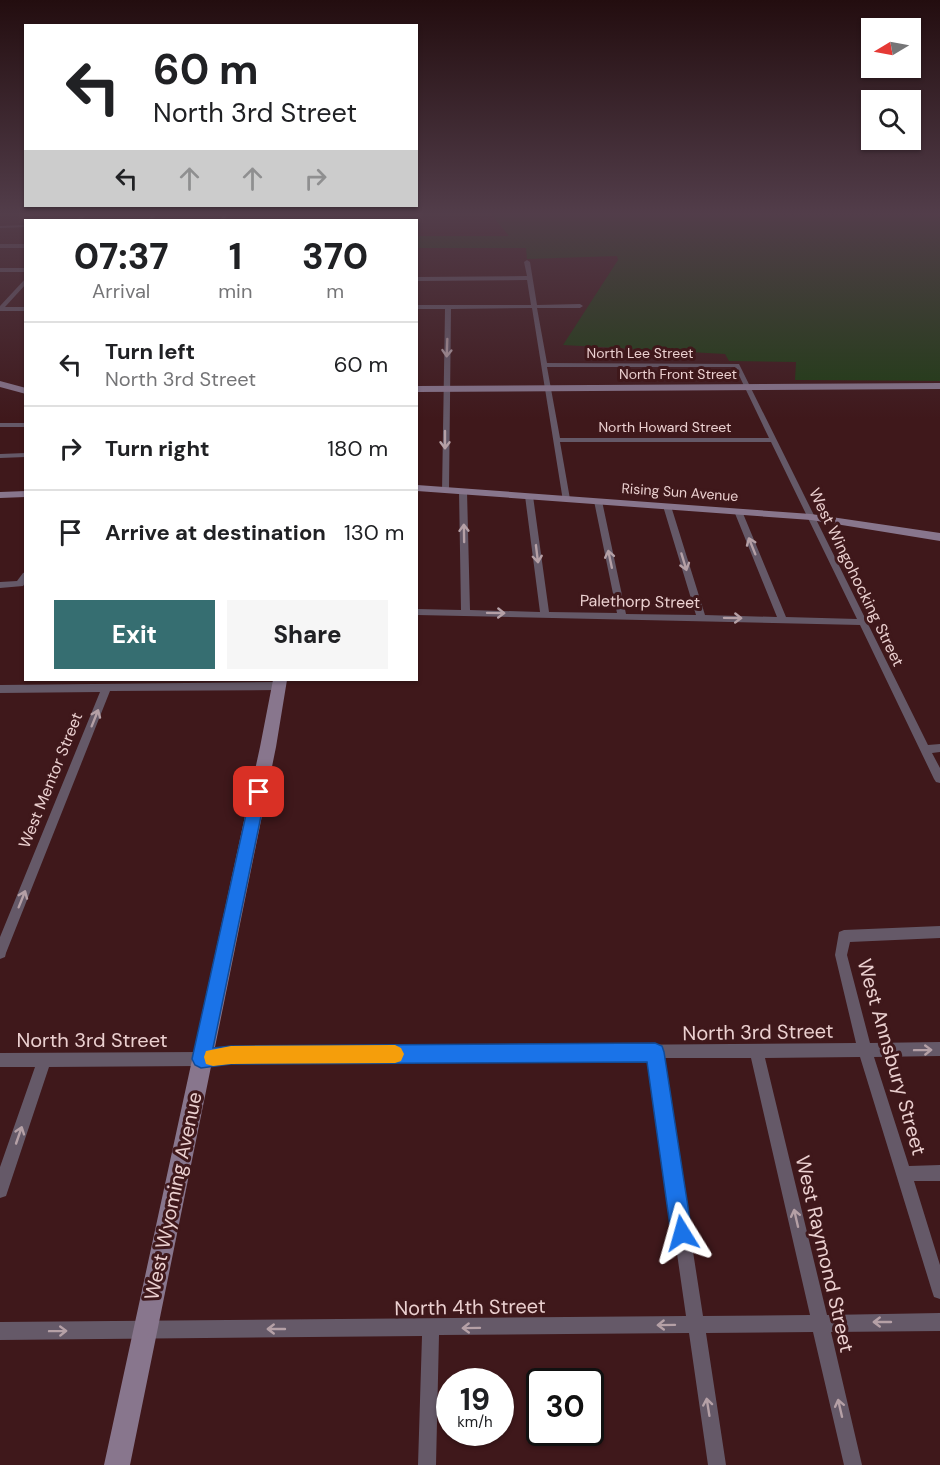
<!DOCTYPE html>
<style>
:root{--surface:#fff;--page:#f6f6f6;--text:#202124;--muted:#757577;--line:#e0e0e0;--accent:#366e71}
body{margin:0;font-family:"DM Sans",sans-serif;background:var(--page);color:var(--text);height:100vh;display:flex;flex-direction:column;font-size:22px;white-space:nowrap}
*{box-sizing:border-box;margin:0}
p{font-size:20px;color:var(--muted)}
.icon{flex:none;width:33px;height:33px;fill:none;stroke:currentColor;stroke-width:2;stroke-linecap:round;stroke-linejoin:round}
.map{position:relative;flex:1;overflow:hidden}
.details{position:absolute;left:24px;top:219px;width:394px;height:462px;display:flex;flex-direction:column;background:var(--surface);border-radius:0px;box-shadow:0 2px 4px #0004}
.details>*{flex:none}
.hud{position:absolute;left:24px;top:24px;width:394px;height:183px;border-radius:0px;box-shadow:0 2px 4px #0004;background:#fff;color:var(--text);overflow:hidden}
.needle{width:39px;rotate:260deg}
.fabs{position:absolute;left:861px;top:18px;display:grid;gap:12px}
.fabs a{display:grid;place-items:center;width:60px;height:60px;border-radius:0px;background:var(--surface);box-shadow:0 2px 4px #0004;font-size:30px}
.speed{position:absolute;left:436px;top:1368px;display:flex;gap:12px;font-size:30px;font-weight:700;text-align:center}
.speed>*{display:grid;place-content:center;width:78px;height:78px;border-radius:50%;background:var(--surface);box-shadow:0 2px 4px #0004;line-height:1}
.speed small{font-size:15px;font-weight:400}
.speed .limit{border:3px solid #111;border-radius:9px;background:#fff;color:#111}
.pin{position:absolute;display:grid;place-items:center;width:51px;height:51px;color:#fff;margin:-26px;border-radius:12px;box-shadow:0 3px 9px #0006}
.me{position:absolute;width:66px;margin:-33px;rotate:352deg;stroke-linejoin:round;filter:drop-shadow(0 0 4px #0008)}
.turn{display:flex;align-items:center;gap:21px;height:126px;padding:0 30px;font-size:27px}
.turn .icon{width:78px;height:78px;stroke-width:2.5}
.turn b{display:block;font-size:42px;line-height:51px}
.lanes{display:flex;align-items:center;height:57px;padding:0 30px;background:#0003;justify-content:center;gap:30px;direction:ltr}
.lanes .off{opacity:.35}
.eta{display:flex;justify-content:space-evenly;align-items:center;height:102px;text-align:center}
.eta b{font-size:36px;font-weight:800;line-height:42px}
.cta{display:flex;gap:12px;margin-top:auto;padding:12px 30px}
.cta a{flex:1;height:69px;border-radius:0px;background:var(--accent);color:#fff;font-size:24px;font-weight:800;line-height:69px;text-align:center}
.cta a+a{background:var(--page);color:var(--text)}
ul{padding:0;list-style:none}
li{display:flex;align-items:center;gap:18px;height:84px;padding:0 30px;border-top:2px solid var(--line)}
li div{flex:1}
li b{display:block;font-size:22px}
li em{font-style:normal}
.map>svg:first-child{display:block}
.green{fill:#1f3c14}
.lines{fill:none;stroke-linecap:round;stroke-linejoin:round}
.street{fill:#655968;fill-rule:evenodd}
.secondary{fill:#88768d;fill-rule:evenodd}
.oneway{stroke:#b5a0a6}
.route{fill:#1a73e8;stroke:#114b97;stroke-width:1.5}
.slow{fill:#f59e0b}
.labels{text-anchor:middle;stroke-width:6;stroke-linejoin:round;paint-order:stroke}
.far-street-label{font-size:14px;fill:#ebd0d0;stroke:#3f181b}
.street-label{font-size:16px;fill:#ebd0d0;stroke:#3f181b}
.near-street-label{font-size:20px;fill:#ebd0d0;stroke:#3f181b}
</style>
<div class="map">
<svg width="940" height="1465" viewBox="0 0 940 1465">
<rect width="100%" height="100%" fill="#3f181b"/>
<path class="green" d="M 491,214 L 937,215 L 940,218 L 940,381 L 795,380 L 796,362 L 729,361 L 725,354 L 563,345 L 618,260 L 617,256 L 527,259 L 526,248 L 417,248 L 417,236 L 509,236 Z"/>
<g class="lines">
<path class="street" d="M 82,214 L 87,214 L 81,220 L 77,220 Z
M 153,214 L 157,214 L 152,220 L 148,220 Z
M 224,214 L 228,214 L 224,220 L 220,220 Z
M 26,225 L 26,227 L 0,228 L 0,226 Z
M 0,244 L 26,244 L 26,248 L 0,248 Z
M 527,260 L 530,262 L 537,305 L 580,304 L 583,306 L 580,308 L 537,308 L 547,363 L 739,364 L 928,745 L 940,744 L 940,752 L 932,753 L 940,768 L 940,783 L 936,782 L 934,779 L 860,625 L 417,615 L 417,609 L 461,610 L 459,491 L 463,489 L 467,491 L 470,610 L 540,612 L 525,496 L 529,494 L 533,496 L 549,612 L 617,613 L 594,501 L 598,499 L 602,501 L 626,614 L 696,615 L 663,506 L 667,504 L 671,506 L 705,615 L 777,617 L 734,511 L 738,509 L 742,511 L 786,617 L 857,619 L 771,442 L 560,442 L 570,499 L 569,501 L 563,501 L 532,308 L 451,309 L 449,490 L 445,492 L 442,492 L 445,309 L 417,309 L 417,305 L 531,305 L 527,280 L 417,281 L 417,277 L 527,276 L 524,262 ZM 547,367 L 735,367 L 769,438 L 560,438 Z
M 0,268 L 26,268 L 26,272 L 0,272 Z
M 26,278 L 26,284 L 5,307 L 26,307 L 26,311 L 0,311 L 0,306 Z
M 0,423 L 26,423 L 26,427 L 0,427 Z
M 26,453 L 26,457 L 0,458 L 0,454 Z
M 26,572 L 26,582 L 23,586 L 0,588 L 0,582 L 17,581 L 23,573 Z
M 279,682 L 284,686 L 279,690 L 110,691 L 6,953 L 5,957 L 0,959 L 0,937 L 100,692 L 0,693 L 0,685 Z
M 940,926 L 940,938 L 850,942 L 847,955 L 870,1043 L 940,1042 L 940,1056 L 874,1057 L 909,1166 L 940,1165 L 940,1181 L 914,1181 L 940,1265 L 940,1299 L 934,1297 L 932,1291 L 860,1057 L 765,1058 L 827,1315 L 940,1313 L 940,1331 L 831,1332 L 862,1465 L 844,1465 L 813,1332 L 706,1333 L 726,1465 L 708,1465 L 689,1333 L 439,1335 L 436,1465 L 418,1465 L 422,1336 L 0,1340 L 0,1322 L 686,1316 L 649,1059 L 231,1062 L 201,1066 L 49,1067 L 6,1196 L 0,1198 L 0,1167 L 35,1067 L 0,1067 L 0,1053 L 201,1052 L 231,1048 L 856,1043 L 835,955 L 839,932 L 844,930 ZM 663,1058 L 751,1058 L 810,1315 L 703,1316 Z"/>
<path class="secondary" d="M 0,381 L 26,388 L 26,394 L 0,387 Z
M 940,383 L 940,389 L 417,392 L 417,386 Z
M 417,485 L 811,514 L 940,533 L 940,541 L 811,520 L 417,491 Z
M 26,491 L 26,497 L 0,498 L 0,492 Z
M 273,680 L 287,680 L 276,747 L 130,1465 L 104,1465 L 260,747 Z"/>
</g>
<defs><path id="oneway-shaft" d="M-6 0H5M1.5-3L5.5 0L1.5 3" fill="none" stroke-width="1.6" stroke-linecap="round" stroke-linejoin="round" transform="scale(1.5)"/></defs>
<g class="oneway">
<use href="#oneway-shaft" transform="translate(447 348) rotate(92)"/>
<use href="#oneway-shaft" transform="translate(445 440) rotate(90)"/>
<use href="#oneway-shaft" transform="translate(464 533) rotate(-91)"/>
<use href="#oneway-shaft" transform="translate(752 546) rotate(-112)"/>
<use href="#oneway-shaft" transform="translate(537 554) rotate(83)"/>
<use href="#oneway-shaft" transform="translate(610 559) rotate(-102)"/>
<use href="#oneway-shaft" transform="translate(684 562) rotate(73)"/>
<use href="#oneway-shaft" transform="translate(496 613) rotate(1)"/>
<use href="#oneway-shaft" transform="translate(733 618) rotate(1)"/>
<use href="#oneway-shaft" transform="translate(95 718) rotate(-68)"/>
<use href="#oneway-shaft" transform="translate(22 899) rotate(-68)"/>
<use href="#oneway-shaft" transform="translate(923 1050) rotate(-1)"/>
<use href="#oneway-shaft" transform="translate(19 1135) rotate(-71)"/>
<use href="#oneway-shaft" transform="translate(796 1218) rotate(-103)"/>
<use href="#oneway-shaft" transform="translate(882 1322) rotate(-180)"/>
<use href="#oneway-shaft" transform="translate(666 1325) rotate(179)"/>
<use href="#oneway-shaft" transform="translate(471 1328) rotate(179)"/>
<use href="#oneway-shaft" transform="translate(276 1329) rotate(180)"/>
<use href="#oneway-shaft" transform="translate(58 1331) rotate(-1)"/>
<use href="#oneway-shaft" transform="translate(708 1407) rotate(-99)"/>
<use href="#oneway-shaft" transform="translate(840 1408) rotate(-103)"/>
</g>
<linearGradient id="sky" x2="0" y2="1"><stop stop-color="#230d0f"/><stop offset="0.51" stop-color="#523d4a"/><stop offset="1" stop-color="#523d4a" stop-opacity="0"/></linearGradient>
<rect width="940" height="419" fill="url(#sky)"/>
<path class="route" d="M 259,786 L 264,788 L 266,792 L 213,1048 L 231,1046 L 655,1043 L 662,1046 L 664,1052 L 692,1233 L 689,1241 L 682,1244 L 674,1241 L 671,1233 L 647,1062 L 231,1064 L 201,1068 L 195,1065 L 192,1059 L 251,792 L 254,788 Z"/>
<path class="slow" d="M 395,1045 L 401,1048 L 404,1054 L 401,1061 L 395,1063 L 231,1064 L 213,1066 L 206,1064 L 204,1057 L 206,1051 L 231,1046 Z"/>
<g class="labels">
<g class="far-street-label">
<text x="640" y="358">North Lee Street</text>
<text x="678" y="379">North Front Street</text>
<text x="665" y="432">North Howard Street</text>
<text transform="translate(680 492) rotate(4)" y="5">Rising Sun Avenue</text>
</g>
<g class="street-label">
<text transform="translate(857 577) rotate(64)" y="6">West Wingohocking Street</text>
<text transform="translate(640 601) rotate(1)" y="6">Palethorp Street</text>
<text transform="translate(50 780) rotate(-68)" y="6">West Mentor Street</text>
</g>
<g class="near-street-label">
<text transform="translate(758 1032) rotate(-1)" y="7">North 3rd Street</text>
<text x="92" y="1047">North 3rd Street</text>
<text transform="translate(892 1057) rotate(74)" y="7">West Annsbury Street</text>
<text transform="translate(173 1196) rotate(-78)" y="7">West Wyoming Avenue</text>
<text transform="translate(825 1254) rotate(77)" y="7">West Raymond Street</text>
<text transform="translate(470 1307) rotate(-1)" y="7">North 4th Street</text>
</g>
</g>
</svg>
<div class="fabs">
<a><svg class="needle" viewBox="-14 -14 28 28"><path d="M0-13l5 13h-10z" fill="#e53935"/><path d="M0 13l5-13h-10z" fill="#757577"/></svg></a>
<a><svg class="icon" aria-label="search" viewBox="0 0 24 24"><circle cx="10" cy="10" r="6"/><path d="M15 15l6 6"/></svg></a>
</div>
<div class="speed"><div>19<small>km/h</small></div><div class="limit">30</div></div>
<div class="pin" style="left:259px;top:792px;background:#d93025"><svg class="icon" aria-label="arrive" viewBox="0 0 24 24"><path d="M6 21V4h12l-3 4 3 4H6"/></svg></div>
<svg class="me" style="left:682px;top:1233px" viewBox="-20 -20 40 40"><path d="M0-17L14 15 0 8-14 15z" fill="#1a73e8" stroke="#fff" stroke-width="4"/></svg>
<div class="hud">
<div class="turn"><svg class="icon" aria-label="left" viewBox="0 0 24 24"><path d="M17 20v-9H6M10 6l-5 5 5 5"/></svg><div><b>60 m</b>North 3rd Street</div></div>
<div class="lanes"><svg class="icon" aria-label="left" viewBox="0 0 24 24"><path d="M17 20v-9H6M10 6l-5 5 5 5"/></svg><svg class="icon off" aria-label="ahead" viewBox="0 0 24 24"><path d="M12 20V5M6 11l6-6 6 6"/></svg><svg class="icon off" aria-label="ahead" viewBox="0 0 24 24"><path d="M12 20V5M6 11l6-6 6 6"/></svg><svg class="icon off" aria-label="right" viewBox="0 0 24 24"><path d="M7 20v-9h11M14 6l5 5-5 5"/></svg></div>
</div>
<section class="details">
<div class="eta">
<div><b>07:37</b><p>Arrival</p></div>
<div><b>1</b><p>min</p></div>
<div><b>370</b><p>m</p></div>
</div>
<ul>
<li><svg class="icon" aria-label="left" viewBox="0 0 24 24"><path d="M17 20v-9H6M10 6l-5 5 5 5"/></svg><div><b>Turn left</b><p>North 3rd Street</p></div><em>60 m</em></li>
<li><svg class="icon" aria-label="right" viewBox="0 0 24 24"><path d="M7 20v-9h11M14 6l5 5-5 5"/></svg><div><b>Turn right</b></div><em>180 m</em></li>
<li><svg class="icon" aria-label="arrive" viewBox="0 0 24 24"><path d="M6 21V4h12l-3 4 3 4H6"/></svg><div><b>Arrive at destination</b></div><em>130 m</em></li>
</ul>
<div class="cta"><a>Exit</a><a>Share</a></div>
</section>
</div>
